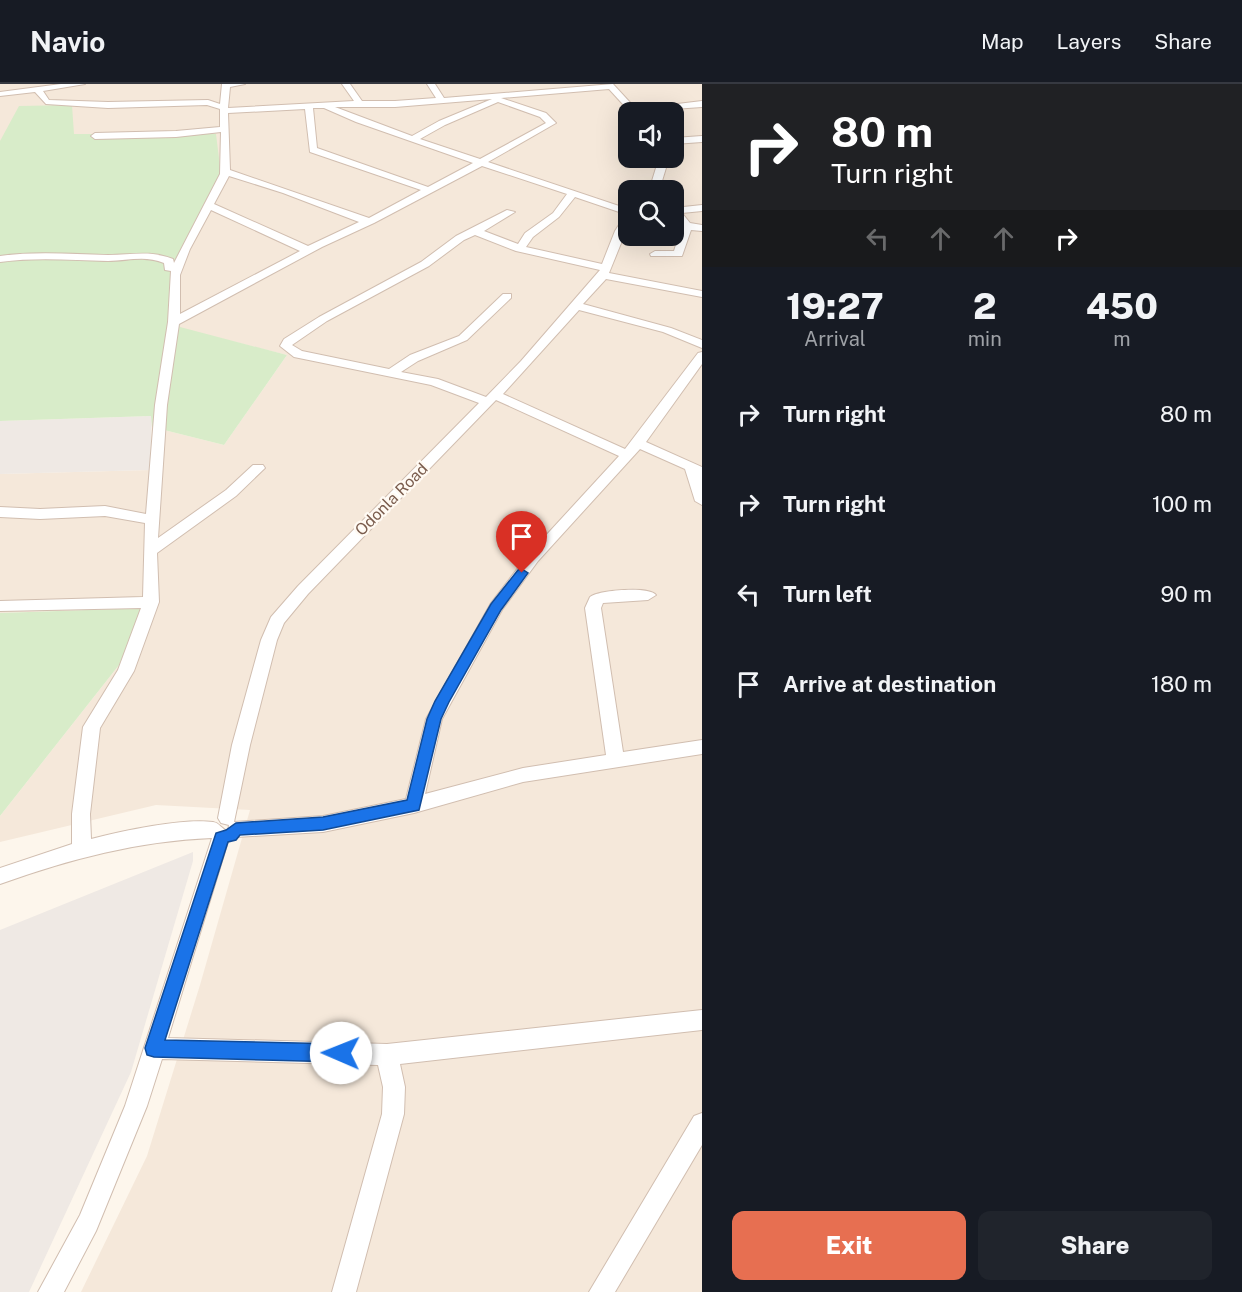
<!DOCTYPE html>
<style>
:root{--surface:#171b24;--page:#20242c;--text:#f1f3f6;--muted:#9ea1a6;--line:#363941;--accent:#e76f51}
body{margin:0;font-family:"Public Sans",sans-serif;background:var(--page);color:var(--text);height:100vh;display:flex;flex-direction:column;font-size:22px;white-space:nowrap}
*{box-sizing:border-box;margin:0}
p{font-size:20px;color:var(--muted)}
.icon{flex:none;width:33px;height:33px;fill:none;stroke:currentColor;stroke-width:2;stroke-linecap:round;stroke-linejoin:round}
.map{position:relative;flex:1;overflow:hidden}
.side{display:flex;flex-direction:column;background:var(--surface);width:540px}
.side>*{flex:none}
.banner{background:#202124;color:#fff;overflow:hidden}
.buttons{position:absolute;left:618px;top:18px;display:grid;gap:12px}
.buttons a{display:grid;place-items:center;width:66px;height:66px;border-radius:12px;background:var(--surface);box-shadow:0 6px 24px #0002;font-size:30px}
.pin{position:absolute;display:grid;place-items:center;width:51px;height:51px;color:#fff;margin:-62px -26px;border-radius:50% 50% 50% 0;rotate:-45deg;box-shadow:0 0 6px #0007}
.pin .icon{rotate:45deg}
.me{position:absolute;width:66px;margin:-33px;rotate:271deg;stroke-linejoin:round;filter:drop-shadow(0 0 4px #0008)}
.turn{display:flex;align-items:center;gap:21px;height:126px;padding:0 30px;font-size:27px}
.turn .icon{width:78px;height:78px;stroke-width:2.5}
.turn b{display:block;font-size:42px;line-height:51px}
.lanes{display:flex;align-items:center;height:57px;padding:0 30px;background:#0003;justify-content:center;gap:30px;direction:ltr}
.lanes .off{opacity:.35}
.eta{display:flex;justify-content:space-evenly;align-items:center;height:102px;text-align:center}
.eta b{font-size:36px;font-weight:800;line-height:42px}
.button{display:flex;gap:12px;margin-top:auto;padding:12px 30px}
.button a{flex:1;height:69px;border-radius:12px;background:var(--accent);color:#fff;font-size:24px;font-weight:800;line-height:69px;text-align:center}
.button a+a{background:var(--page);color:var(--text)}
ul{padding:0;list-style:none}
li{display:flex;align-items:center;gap:18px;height:90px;padding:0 30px}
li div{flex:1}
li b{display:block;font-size:22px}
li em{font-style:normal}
header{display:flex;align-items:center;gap:36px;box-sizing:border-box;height:84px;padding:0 30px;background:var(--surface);border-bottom:2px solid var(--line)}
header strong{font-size:28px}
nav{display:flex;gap:33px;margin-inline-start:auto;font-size:21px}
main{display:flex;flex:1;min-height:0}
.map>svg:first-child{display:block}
.residential{fill:#f5e8da;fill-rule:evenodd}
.industrial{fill:#efe9e4}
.green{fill:#d8ecc9}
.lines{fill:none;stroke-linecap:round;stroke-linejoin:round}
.minor-casing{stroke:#d1beb0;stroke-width:2}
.minor{fill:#fff;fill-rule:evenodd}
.route{fill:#1a73e8;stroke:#114b97;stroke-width:1.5}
.labels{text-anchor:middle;stroke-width:4.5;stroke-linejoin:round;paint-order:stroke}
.street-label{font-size:16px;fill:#7a5c4d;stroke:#fffaf3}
</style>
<header>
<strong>Navio</strong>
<nav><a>Map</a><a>Layers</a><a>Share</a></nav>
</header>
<main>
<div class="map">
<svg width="702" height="1208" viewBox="0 0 702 1208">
<rect width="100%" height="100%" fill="#fdf6ec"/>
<path class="residential" d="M 0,0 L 702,0 L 702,1208 L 81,1208 L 147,1072 L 200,901 L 250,726 L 156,721 L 0,758 L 0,732 L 119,581 L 143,524 L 0,529 L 0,390 L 150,386 L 152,343 L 224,361 L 287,271 L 180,244 L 177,194 L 216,50 L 74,50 L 0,57 ZM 628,28 L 674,28 L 674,74 L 628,74 ZM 628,106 L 674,106 L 674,152 L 628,152 Z"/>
<path class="industrial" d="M 152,332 L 150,386 L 0,390 L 0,337 Z
M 193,768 L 193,777 L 131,988 L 29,1208 L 0,1208 L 0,846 Z"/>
<path class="green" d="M 72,21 L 74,50 L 216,50 L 221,90 L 177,194 L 180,243 L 287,271 L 224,361 L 152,343 L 151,332 L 0,337 L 0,57 L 19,22 Z
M 144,524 L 119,581 L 0,732 L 0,529 Z"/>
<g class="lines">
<g class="minor-casing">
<path id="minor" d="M 61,0 L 85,0 L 43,7 L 49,16 L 108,18 L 208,16 L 220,20 L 222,0 L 245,0 L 230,3 L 228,24 L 354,17 L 342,0 L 350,0 L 362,17 L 395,17 L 436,14 L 427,0 L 435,0 L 444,14 L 613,0 L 636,25 L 702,17 L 702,23 L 630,28 L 609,5 L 501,14 L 546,29 L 556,39 L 488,78 L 628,125 L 628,131 L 575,113 L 559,133 L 533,153 L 526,163 L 602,180 L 615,147 L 624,133 L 628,132 L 628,142 L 609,189 L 702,207 L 702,213 L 606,195 L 583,220 L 671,244 L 702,256 L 702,264 L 663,248 L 579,226 L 503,310 L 625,365 L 698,269 L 702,268 L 702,280 L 646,358 L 702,383 L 702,421 L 695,417 L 685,385 L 640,365 L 538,477 L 502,526 L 442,635 L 425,710 L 523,684 L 606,671 L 585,524 L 590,513 C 599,506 649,502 656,511 L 648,516 L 603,519 L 601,524 L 623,668 L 702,656 L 702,670 L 523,698 L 414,729 L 323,748 L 236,753 L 230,751 L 168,954 L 387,960 L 702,926 L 702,946 L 400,980 L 405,1003 L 404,1030 L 356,1208 L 332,1208 L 382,1030 L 383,1003 L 378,981 L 162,975 L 147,1022 L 96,1147 L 64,1208 L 38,1208 L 80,1131 L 125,1022 L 212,754 C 138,757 70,775 0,800 L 0,784 L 72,760 L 72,730 L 83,643 L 118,586 L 141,524 L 0,527 L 0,517 L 143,513 L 145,439 L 105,432 L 40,435 L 0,433 L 0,423 L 40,425 L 105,422 L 146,430 L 155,321 L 168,238 L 171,187 L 165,186 L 164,179 C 145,171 127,177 108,177 C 71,176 36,173 0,178 L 0,172 C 36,167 71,170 108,171 C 132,171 150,166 173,175 L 174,179 L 220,90 L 221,48 L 176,53 L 95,55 L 91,52 L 95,49 L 176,47 L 220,43 L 220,25 L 207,21 L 108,24 L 46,20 L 35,8 L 0,12 L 0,8 ZM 492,15 L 439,37 L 412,52 L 335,23 L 395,23 ZM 498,18 L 540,33 L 546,39 L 480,75 L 420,55 L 445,41 ZM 313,24 L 324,24 L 356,38 L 473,79 L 428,103 L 317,64 ZM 305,25 L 310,68 L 421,106 L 369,134 L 230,86 L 228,29 ZM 482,82 L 567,110 L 553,129 L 525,149 L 518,160 L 484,147 L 515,128 L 507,126 L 456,152 L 421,178 L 319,233 L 284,255 L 280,262 L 294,273 L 431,301 L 479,319 L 298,502 L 271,533 L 261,556 L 232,661 L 218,734 L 221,739 L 229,741 L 228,747 C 221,745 220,739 213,738 C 182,734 122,747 91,755 L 90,730 L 100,644 L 134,587 L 159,518 L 157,469 L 236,412 L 265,384 L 263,381 L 253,381 L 226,406 L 158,454 L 167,321 L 179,240 L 322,163 L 374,139 ZM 229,92 L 283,109 L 359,138 L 308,162 L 214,120 ZM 211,126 L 300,167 L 180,230 L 180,191 L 190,165 ZM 475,151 L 516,167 L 600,186 L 521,277 L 486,313 L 438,295 L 401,288 L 418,277 L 467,256 L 511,214 L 511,210 L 503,210 L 459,252 L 410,271 L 389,285 L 302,267 L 292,261 L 327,237 L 429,182 L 464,156 ZM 496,316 L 619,372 L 528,471 L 491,519 L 426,635 L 406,715 L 323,732 L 234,738 L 250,661 L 277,556 L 284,539 L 308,510 Z
M 702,52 L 702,58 L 674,60 L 674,54 Z
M 659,74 L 669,74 L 662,97 L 655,106 L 647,106 L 652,97 Z
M 702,121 L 702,127 L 682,129 L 690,139 L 702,141 L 702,147 L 691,146 L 682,172 L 651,172 L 650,170 L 655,167 L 674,167 L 682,142 L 674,131 L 674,124 Z
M 702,1029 L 702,1061 L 615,1208 L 589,1208 L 694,1032 Z"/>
</g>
<use href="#minor" class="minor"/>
</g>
<path class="route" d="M 522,485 L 528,489 L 501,526 L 449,618 L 441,635 L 419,726 L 323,746 L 240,751 L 236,756 L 228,758 L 165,956 L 341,960 L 347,963 L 350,969 L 347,976 L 341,978 L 154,973 L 147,971 L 145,964 L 216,749 L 226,746 L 236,739 L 323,733 L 407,716 L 427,635 L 435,617 L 491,520 L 518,486 Z"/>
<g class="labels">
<g class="street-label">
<text transform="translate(391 415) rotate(-45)" y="6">Odonla Road</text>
</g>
</g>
</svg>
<div class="buttons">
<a><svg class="icon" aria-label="sound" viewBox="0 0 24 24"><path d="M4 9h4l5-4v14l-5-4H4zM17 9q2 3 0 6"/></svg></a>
<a><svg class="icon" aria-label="search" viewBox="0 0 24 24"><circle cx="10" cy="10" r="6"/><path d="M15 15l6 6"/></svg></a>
</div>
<div class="pin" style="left:522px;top:489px;background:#d93025"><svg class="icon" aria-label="arrive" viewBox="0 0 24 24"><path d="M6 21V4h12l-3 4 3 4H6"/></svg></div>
<svg class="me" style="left:341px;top:969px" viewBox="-20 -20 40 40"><circle r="19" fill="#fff"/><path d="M0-13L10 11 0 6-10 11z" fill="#1a73e8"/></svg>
</div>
<section class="side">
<div class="banner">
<div class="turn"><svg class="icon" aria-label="right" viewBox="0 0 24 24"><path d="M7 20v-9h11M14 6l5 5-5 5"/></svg><div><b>80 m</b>Turn right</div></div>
<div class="lanes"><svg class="icon off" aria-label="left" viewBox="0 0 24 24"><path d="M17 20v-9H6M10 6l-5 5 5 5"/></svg><svg class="icon off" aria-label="ahead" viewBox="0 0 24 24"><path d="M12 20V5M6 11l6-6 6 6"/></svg><svg class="icon off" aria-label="ahead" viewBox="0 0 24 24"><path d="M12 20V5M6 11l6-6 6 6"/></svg><svg class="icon" aria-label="right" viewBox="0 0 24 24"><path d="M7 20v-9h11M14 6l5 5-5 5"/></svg></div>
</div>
<div class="eta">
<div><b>19:27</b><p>Arrival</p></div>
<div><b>2</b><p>min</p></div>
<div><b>450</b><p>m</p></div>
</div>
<ul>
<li><svg class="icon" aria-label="right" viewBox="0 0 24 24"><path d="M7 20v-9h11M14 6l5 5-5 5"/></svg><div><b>Turn right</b></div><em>80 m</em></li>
<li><svg class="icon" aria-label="right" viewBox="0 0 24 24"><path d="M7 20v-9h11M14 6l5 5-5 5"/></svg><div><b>Turn right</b></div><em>100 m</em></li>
<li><svg class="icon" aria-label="left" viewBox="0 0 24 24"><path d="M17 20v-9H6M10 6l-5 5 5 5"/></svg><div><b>Turn left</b></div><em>90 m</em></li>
<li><svg class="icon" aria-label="arrive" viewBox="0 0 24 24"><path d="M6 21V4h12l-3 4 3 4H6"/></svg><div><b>Arrive at destination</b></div><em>180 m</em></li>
</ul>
<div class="button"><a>Exit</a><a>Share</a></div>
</section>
</main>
